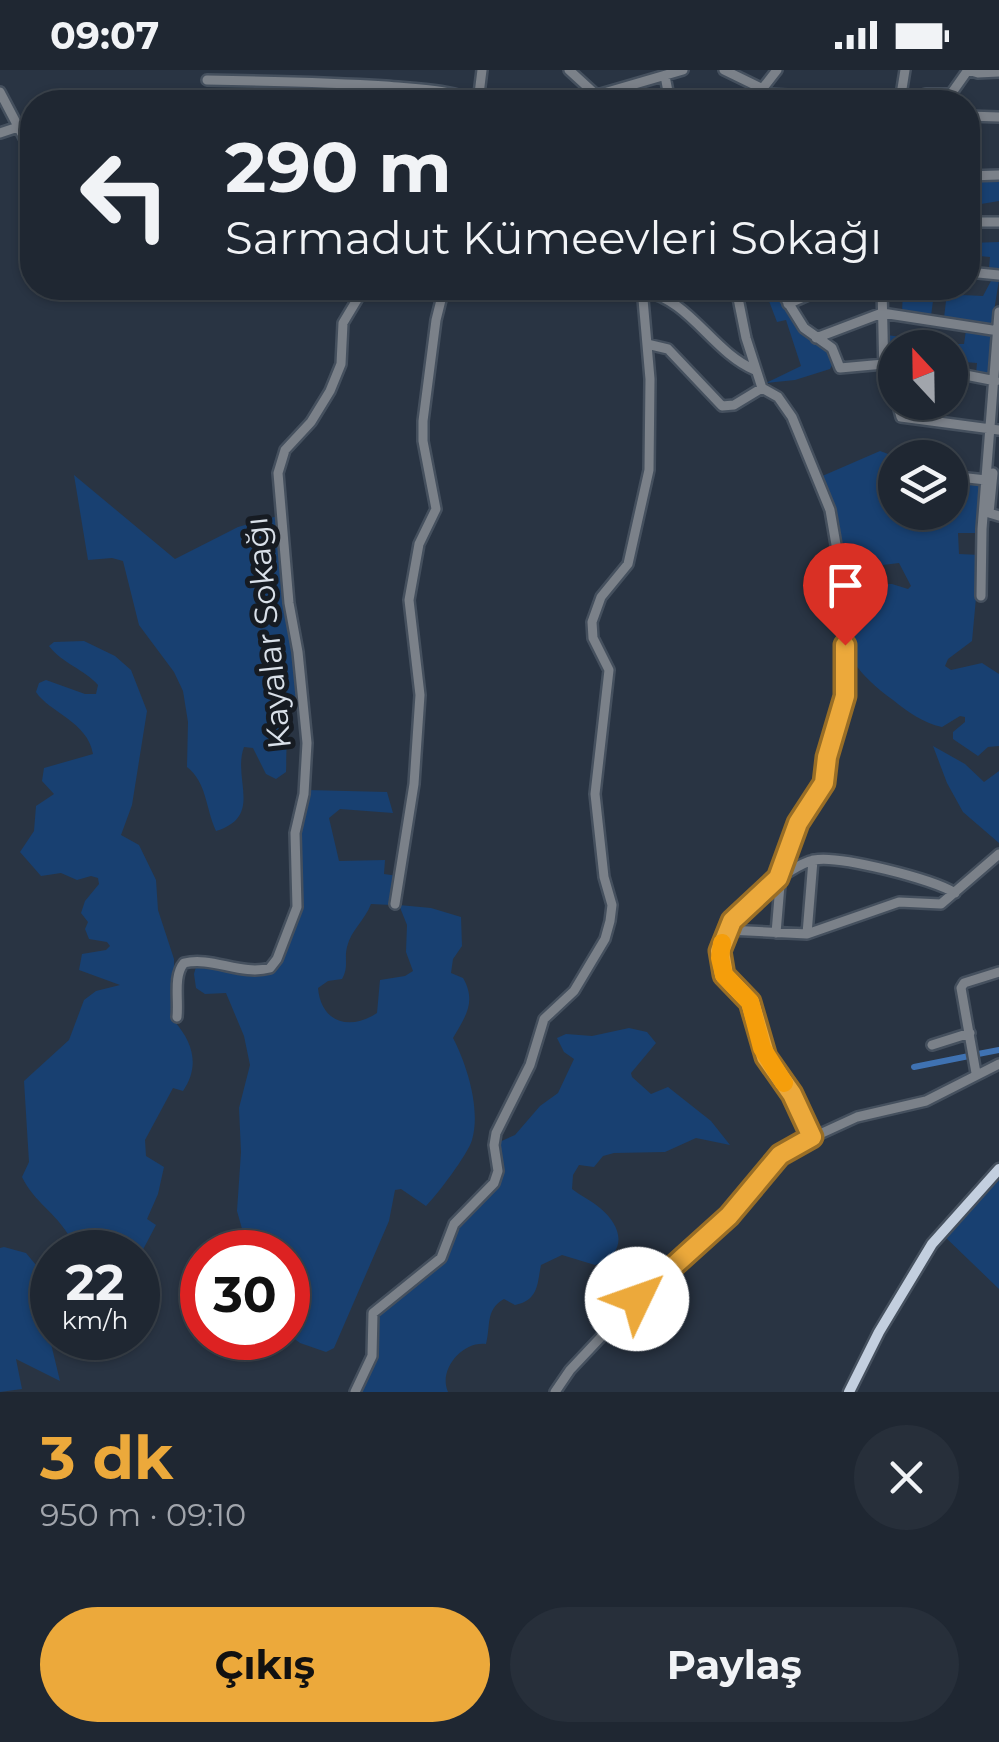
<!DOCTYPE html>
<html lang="tr">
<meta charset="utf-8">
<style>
:root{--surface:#1f2732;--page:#272f3a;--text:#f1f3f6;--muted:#a1a5ac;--line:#3c444d;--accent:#eca93b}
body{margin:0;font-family:Montserrat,sans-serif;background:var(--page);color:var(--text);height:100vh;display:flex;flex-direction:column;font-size:38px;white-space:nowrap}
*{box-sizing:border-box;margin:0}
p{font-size:32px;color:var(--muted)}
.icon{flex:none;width:55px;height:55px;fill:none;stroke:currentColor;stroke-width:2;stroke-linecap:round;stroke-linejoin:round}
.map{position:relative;height:1322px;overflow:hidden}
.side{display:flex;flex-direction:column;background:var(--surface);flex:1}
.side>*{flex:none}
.guide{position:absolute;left:20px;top:20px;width:960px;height:210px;border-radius:40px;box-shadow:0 2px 8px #0004,0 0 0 2px var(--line);background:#1f2732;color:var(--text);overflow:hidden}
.needle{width:65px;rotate:338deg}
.controls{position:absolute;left:878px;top:260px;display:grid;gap:20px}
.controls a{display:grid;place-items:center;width:90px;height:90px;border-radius:50%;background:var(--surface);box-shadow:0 2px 8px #0004,0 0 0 2px var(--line);font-size:50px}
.speed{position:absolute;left:30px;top:1160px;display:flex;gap:20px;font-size:50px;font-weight:700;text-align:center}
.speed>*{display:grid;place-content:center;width:130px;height:130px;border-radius:50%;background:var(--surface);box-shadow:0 2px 8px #0004,0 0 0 2px var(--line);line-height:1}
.speed small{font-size:25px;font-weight:400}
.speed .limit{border:15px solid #d22;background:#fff;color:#111}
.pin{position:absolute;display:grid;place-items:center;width:85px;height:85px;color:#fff;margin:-102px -42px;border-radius:50% 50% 50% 0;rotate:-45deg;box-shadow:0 0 10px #0007}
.pin .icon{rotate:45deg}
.me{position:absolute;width:110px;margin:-55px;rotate:48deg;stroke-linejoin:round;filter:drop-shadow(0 0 8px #0008)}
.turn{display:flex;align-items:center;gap:35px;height:210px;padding:0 40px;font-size:45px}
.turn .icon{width:130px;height:130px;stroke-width:2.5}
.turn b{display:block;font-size:70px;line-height:85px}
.round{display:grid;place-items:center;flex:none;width:105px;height:105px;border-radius:52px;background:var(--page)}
.head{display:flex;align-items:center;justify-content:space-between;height:170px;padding:0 40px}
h1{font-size:60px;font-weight:700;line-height:75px;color:var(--accent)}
.action{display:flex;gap:20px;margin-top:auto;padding:20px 40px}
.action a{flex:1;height:115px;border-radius:60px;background:var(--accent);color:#111;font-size:40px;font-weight:700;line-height:115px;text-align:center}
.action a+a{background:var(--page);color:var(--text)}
.status{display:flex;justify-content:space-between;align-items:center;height:70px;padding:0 50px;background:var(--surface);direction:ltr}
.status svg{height:28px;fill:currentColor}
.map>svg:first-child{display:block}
.green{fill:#184071}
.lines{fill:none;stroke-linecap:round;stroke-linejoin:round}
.canal{stroke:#3f72b2;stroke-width:6}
.minor-casing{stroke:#45505e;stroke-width:14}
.major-casing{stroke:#45505e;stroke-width:15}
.minor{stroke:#7b8189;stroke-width:9}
.major{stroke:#c3cfdf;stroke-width:10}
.route-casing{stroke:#996e26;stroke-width:25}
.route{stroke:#eca93b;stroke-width:18}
.slow{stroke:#f59e0b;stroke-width:18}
.labels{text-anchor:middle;stroke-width:10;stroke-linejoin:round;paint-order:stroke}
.street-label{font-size:32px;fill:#d9e0e9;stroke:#161b22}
</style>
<div class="status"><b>09:07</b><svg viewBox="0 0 49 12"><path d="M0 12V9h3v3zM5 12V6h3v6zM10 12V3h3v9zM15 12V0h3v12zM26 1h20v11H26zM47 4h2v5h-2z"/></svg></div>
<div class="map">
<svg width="999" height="1322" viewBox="0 0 999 1322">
<rect width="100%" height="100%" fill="#293443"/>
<path class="green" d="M 980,108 L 999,108 L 999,131 L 969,136 L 968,148 L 968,123 L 980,122 Z
M 968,169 L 969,173 L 999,172 L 999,199 L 989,199 L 990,187 L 979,186 L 977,198 L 968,198 Z
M 992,209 L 999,210 L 992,253 L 988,254 L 944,248 L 946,231 L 933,231 L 931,246 L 902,243 L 903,218 L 914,218 L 914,222 L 925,224 L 926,218 L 963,218 L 962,225 L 983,226 Z
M 764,218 L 776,218 L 789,242 L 828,280 L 833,293 L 830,299 L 795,310 L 766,313 L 801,296 L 786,250 L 777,252 Z
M 966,260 L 993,265 L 989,306 L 976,305 L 977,293 L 965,292 L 963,301 L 951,299 L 953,289 L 950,288 L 950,278 L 886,277 L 886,265 L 935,271 L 935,274 L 964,274 Z
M 914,380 L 920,387 L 895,388 L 895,442 L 950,442 L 953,412 L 981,414 L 976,463 L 958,463 L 959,484 L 980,485 L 972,571 L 948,589 L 945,596 L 951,600 L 982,593 L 999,604 L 999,676 L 988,677 L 978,686 L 953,669 L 953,662 L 965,652 L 965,647 L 960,646 L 942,657 C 923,653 908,642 893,630 C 847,596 836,573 846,514 L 892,514 L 908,519 L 911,516 L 899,493 L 875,496 L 837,479 L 820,407 L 880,381 L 891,385 Z
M 74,405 L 175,489 L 238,457 L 278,446 L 300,627 C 285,645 287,679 286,702 L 276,709 L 266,704 L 253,678 L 244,677 C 232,709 264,746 216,761 C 205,736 207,713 187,697 L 188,652 L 183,621 L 174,602 L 139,555 L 123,491 L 112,488 L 88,490 Z
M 84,571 L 115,586 L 131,600 L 147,641 L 132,735 L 121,765 L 139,775 L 156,810 L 158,840 L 174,889 L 175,952 C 193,973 200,996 183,1021 L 173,1018 L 145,1070 L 146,1086 L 164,1097 L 158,1124 L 147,1149 L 156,1155 L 138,1189 L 138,1182 L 100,1182 L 84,1164 L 69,1166 C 56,1143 34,1132 22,1107 L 29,1092 L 24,1011 L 69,970 L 84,930 L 96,921 L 120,915 L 79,900 L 82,884 L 106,880 L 110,876 L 107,872 L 89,869 L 85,859 L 88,852 L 81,843 L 85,831 L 99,814 L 98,808 L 91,806 L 77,810 L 61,803 L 41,806 L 20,782 L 34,761 L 36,736 L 54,724 L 42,711 L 44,698 L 93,684 C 88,652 49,642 36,622 L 39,613 L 46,610 L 85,624 L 96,624 L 98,615 C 84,599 63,594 49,576 L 54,572 Z
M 933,676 L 965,694 L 984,712 L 999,701 L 999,773 L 963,742 L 947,713 Z
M 307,720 L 387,722 L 393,743 L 340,739 L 329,748 L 339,791 L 385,790 L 384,804 L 398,806 L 392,835 L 371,834 C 365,850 351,860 347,877 C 344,889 349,897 342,909 L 328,911 L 318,918 C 321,953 350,961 377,943 L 380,910 L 405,906 L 413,901 L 406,882 L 407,855 L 399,835 L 431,838 L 461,847 L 462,876 L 453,889 L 451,903 L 463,908 C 477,932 465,947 453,968 C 467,995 481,1039 472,1070 C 468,1084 437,1125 426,1136 L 401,1119 L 395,1120 L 389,1151 L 334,1278 L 326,1282 L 300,1273 L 288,1264 L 288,1182 L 248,1180 L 237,1141 L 241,1082 L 239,1038 L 250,995 L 244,966 L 226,923 L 205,924 L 196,918 L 194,904 L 197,893 L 266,902 L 301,831 L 297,801 L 299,754 Z
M 629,958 L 647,962 L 656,973 L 631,1003 L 632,1007 L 651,1024 L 668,1017 L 711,1051 L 730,1075 L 696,1068 L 665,1082 L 614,1083 L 603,1086 L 594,1097 L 579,1095 L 573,1105 L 572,1119 C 581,1126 592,1131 600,1138 C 624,1158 627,1184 595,1195 L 562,1185 L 541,1195 C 537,1214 539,1230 515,1235 L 504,1229 C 485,1240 491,1255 486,1274 C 462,1271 438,1300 448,1322 L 359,1322 L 375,1285 L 376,1246 L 446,1188 L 454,1159 L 497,1115 L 497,1073 L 515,1065 L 540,1036 L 558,1023 L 574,989 L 564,982 L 557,968 L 566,964 L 592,966 Z
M 999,1105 L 999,1219 L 942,1164 Z
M 4,1177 L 26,1183 L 36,1195 L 40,1228 L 60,1311 L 16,1289 L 22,1319 L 0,1322 L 0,1178 Z"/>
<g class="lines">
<path class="canal" d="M 978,984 L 999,980
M 914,997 L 969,986"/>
<g class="minor-casing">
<path id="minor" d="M 569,0 L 604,32
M 724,0 L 763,19 L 775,32
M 665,6 L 670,32
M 207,10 C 267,11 326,12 386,16 C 417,19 449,19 477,32
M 0,22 L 32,83
M 769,24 L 900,31 L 926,24 L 947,24 L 957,32
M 951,24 L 968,0 L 978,3 L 999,2
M 900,31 L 905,0
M 478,32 L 482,0
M 573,32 L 683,0
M 752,32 L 777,0
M 968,46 L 999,47
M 0,63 L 21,56
M 968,106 L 999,105
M 968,152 L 999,152
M 968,202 L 999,205
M 736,218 L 746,268 L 762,318 L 778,327 L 792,347 L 830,440 L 842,509 L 839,544 L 845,575 L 846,616 L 827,687 L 823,713 L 798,753 L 778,808 L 745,837 L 727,860 L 807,864 L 899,832 L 941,834 L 999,784
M 779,218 L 804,258 L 832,278 L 840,298 L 895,293
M 882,218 L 884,305 L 895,327
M 643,221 C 690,229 712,282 755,300
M 788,234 L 824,218
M 816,268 L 882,243 L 999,261
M 647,274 L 668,279 L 722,336 L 734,335 L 762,318
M 950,302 L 996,311
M 897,332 L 901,347 L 999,360
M 993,403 L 989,443 L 999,446
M 950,406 L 986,410
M 981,526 L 982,459 L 999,242
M 395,834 L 414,714 L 420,625 L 409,530 L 419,474 L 436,439 L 423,371 L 423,351 L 436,250 L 444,218
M 727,860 L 720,881 L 724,905 L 750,932 L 767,987 L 792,1024 L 813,1067
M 776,863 L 780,815 L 778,808 C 790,802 800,793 814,790 C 839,785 933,809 955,823
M 807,864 L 813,790
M 177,947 C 179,930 173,906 184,893 C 212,886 241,906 270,898 L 277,889 L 297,837 L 295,763 L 304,724 L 307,673 L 298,582 L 289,533 L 278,403 L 285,380 L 311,352 L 330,321 L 341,294 L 343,253 L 364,218
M 932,975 L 970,963
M 976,1003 L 961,918 L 964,913 L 999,902
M 355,1322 L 372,1286 L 373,1243 L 441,1188 L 454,1154 L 494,1113 L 498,1101 L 494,1075 L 496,1063 L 530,995 L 544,949 L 574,921 L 605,869 L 610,851 L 612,835 L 604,807 L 595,724 L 609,600 L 593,568 L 592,552 L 601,527 L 628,494 L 649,400 L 650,309 L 642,218
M 555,1322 L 570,1300 L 648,1217 L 716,1160 L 785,1080 L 857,1047 L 926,1031 L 999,994"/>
</g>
<g class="major-casing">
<path id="major" d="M 849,1322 L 879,1262 L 932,1174 L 999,1099"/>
</g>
<use href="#minor" class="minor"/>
<use href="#major" class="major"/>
</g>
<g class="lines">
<g class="route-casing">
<path id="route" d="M 637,1229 L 729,1146 L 780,1085 L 812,1067 L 792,1024 L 766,987 L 750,932 L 724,905 L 720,881 L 732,851 L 778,808 L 798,753 L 824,713 L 827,687 L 845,626 L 845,575"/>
</g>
<use href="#route" class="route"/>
<path class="slow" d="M 722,873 L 720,888 L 724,905 L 750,932 L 762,978 L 784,1013"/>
</g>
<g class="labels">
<g class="street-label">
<text transform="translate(268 563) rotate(-96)" y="11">Kayalar Sokağı</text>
</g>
</g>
</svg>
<div class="controls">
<a><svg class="needle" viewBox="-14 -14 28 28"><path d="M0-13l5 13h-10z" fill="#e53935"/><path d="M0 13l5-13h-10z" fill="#a1a5ac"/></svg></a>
<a><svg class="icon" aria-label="layers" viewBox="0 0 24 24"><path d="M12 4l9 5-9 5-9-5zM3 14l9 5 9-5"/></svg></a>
</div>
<div class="speed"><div>22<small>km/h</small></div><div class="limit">30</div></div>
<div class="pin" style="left:845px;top:575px;background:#d93025"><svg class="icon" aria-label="arrive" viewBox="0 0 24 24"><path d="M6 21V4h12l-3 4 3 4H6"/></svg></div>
<svg class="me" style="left:637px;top:1229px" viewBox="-20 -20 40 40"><circle r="19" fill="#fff"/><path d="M0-13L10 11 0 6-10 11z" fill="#eca93b"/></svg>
<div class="guide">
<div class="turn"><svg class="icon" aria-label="left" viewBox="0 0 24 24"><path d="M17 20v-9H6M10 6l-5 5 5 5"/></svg><div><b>290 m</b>Sarmadut Kümeevleri Sokağı</div></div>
</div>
</div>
<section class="side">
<div class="head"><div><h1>3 dk</h1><p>950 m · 09:10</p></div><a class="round"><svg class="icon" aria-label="close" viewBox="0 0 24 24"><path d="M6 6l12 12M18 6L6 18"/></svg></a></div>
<div class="action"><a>Çıkış</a><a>Paylaş</a></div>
</section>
